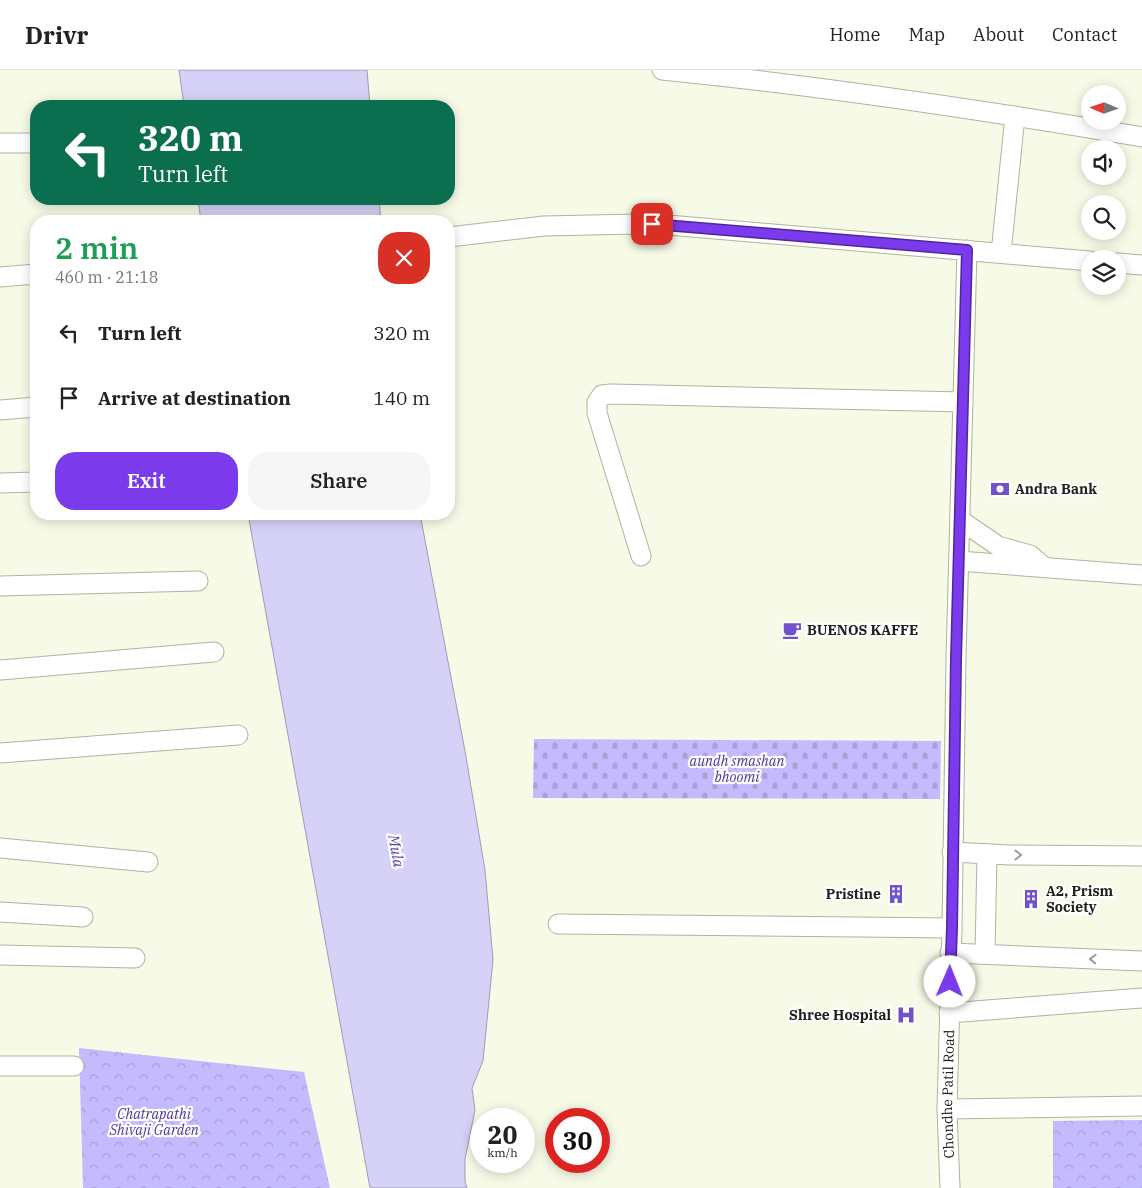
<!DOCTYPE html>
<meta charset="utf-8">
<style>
:root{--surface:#fff;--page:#f6f6f6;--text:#222;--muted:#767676;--line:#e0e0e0;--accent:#7c3aed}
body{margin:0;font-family:"IBM Plex Serif",serif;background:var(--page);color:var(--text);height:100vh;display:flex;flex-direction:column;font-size:19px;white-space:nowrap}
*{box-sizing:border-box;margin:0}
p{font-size:16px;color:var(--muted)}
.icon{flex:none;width:28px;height:28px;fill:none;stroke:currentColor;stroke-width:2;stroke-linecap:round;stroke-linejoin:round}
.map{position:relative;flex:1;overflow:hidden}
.sheet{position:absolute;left:30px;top:145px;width:425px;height:305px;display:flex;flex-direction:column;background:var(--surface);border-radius:20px;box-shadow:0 2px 12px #0003}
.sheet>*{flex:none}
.banner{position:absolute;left:30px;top:30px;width:425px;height:105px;border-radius:20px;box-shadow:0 2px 12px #0003;background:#0b6e4f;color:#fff;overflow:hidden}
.needle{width:32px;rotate:272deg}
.controls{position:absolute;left:1081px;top:15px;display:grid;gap:10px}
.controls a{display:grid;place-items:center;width:45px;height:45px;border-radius:50%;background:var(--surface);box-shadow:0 2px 12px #0003;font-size:25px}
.speed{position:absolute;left:470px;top:1038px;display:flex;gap:10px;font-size:25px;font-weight:700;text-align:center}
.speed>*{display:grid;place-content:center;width:65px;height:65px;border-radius:50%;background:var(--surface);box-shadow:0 2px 12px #0003;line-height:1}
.speed small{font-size:12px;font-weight:400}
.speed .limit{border:8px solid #d22;background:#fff;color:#111}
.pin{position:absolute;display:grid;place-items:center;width:42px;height:42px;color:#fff;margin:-21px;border-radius:10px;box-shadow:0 2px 8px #0006}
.me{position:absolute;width:55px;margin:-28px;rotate:1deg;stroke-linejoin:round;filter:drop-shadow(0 0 4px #0008)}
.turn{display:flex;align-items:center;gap:18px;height:105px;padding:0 25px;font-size:22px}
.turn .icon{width:65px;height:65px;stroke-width:2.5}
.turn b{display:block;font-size:35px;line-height:42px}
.round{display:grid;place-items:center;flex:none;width:52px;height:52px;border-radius:20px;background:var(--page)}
.summary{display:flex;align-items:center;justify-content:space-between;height:85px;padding:0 25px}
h1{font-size:30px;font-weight:600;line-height:38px;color:#1e9e55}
.button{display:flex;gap:10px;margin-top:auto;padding:10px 25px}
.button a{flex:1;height:58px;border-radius:20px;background:var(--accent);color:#fff;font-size:20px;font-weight:600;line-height:58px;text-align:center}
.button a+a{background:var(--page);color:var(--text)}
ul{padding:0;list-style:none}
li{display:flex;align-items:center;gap:15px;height:65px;padding:0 25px}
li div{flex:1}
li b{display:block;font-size:19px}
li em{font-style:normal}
header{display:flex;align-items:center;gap:30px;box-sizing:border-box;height:70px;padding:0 25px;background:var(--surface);border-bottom:1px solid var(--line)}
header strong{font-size:24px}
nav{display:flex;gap:28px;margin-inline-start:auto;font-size:18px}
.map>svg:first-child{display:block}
.cemetery{fill:url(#cemetery-stones)}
.park{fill:url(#park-crowns)}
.water{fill:#d6d1f6;stroke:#9f9cb4}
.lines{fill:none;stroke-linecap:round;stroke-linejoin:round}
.minor-casing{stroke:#afb3a0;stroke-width:21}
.minor{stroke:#fff;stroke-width:19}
.oneway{stroke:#9b9b98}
.route-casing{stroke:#51269a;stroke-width:12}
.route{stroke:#7c3aed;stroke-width:9}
.labels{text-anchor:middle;stroke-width:4.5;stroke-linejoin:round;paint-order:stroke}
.poi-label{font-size:14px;font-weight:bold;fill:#20211a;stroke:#fff;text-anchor:start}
.park-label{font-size:14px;font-style:italic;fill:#51359b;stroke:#fff}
.street-label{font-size:14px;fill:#20211a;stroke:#fff}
.water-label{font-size:15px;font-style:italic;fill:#573ca2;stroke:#fff}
</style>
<header>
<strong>Drivr</strong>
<nav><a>Home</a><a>Map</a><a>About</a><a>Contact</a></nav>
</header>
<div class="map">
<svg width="1142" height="1118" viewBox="0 0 1142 1118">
<defs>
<pattern id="cemetery-stones" width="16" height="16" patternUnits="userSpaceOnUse" patternTransform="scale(1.25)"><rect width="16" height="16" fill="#c4bafe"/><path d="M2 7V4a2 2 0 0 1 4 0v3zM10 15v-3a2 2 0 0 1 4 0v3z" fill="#a8a0d9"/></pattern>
<pattern id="park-crowns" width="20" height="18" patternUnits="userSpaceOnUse" patternTransform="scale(1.25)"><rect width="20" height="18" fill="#c4bafe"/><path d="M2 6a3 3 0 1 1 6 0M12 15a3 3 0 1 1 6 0" fill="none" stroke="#a8a0d9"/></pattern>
</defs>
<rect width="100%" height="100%" fill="#f6fae6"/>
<path class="cemetery" d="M 534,669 L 941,671 L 940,729 L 533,728 Z"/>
<path class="park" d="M 79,978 L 304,1002 L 330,1118 L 83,1118 Z
M 1142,1050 L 1142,1118 L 1053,1118 L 1053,1051 Z"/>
<path class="water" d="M 179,0 L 367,0 L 370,36 L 184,36 Z
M 198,129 L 379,129 L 381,151 L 201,151 Z
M 248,444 L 420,444 L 465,681 L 485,800 L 493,890 L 483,991 L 472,1018 L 475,1040 L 465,1089 L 465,1112 L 467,1118 L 370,1118 Z"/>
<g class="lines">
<g class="minor-casing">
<g id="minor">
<path d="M 662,0 C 823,16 983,40 1142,67"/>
<path d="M 0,73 L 36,73"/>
<path d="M 449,167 L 544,156 L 637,154 L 668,155 L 1090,191"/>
<path d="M 1001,183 L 1015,46"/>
<path d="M 1118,193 L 1142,195"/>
<path d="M 0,207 L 36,204"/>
<path d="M 0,340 L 36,337"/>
<path d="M 0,413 L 36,412"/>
<path d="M 960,450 L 998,476 L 1030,485 L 1043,496"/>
<path d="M 641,486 L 597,343 L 597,332 L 602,325 L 611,324 L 963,332"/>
<path d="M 959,491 L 1142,505"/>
<path d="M 0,516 L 198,511"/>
<path d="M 0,600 L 214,582"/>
<path d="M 0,683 L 238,665"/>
<path d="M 0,778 L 148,792"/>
<path d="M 952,782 L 1010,785 L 1142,786"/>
<path d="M 0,842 L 83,847"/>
<path d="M 558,854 L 952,858"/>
<path d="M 950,883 L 1142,891"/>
<path d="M 985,884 L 987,784"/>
<path d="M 0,885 L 135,888"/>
<path d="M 949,943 L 1142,928"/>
<path d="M 0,996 L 74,996"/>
<path d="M 947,1039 L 1142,1036"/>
<path id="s1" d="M 950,1118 L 947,1039 L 952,858 L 956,589 L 967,180"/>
</g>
</g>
<use href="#minor" class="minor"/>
</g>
<defs><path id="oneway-chevron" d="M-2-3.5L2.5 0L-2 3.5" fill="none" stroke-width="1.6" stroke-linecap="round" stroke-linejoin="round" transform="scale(1.25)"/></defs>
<g class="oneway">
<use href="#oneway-chevron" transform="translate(1018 785)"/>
<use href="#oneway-chevron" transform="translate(1093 889) rotate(-178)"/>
</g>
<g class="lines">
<g class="route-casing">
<path id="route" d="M 652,154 L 967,180 L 956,589 L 952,858 L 950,912"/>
</g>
<use href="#route" class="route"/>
</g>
<defs>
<g id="bank-bare" transform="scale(1.5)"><path d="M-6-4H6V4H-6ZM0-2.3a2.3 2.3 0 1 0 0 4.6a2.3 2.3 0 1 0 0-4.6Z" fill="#7152cb" stroke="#fff" stroke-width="2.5" paint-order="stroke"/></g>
<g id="cafe-bare" transform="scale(1.5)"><path d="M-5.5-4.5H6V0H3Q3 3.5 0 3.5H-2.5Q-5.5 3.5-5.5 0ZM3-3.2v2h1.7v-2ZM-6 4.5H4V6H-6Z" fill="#7152cb" stroke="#fff" stroke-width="2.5" paint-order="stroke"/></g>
<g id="building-bare" transform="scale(1.5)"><path d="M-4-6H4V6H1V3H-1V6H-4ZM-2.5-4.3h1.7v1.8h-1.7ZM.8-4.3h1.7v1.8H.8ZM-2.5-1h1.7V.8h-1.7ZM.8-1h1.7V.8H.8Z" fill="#7152cb" stroke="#fff" stroke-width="2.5" paint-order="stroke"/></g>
<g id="hospital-bare" transform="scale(1.5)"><path d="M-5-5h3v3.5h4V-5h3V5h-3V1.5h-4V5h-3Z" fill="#7152cb" stroke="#fff" stroke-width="2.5" paint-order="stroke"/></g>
</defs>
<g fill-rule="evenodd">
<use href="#bank-bare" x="1000" y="419"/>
<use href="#cafe-bare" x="792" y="560"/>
<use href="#building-bare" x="896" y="824"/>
<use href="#building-bare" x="1031" y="829"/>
<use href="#hospital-bare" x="906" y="945"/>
</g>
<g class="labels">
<g class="poi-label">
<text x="1015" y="424">Andra Bank</text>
<text x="807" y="565">BUENOS KAFFE</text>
<text x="1046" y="826">A2, Prism<tspan x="1046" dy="16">Society</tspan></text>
<text x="881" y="829" text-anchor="end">Pristine</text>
<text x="891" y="950" text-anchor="end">Shree Hospital</text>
</g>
<g class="park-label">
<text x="737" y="696">aundh smashan<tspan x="737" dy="16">bhoomi</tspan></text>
<text x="154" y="1049">Chatrapathi<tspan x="154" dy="16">Shivaji Garden</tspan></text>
</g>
<g class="street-label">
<text dy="5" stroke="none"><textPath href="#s1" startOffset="94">Chondhe Patil Road</textPath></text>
</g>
<g class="water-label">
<text transform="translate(396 781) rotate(80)" y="5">Mula</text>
</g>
</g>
</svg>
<div class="controls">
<a><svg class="needle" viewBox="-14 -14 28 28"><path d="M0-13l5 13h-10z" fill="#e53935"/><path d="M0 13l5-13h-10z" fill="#767676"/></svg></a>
<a><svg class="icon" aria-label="sound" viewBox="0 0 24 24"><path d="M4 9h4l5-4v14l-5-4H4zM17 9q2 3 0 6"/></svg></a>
<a><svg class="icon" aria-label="search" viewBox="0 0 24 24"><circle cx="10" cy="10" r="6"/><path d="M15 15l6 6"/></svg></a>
<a><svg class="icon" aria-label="layers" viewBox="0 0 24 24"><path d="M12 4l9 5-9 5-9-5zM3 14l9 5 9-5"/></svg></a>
</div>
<div class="speed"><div>20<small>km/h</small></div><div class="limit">30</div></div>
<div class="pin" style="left:652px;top:154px;background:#d93025"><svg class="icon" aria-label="arrive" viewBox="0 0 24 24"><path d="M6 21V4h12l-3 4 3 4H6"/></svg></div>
<svg class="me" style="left:950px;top:912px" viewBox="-20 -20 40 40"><circle r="19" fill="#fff"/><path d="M0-13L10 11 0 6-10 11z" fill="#7c3aed"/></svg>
<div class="banner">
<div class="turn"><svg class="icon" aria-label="left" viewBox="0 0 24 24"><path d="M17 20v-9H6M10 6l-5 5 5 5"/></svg><div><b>320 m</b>Turn left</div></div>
</div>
<section class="sheet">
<div class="summary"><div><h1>2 min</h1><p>460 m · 21:18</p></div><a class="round" style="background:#d93025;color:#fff"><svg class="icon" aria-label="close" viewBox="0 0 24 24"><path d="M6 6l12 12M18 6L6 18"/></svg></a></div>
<ul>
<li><svg class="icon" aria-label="left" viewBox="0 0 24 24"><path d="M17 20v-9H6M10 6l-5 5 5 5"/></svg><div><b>Turn left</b></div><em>320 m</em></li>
<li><svg class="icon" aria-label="arrive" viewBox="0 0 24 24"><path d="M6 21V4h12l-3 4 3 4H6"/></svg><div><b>Arrive at destination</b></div><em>140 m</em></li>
</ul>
<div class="button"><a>Exit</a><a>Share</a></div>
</section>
</div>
